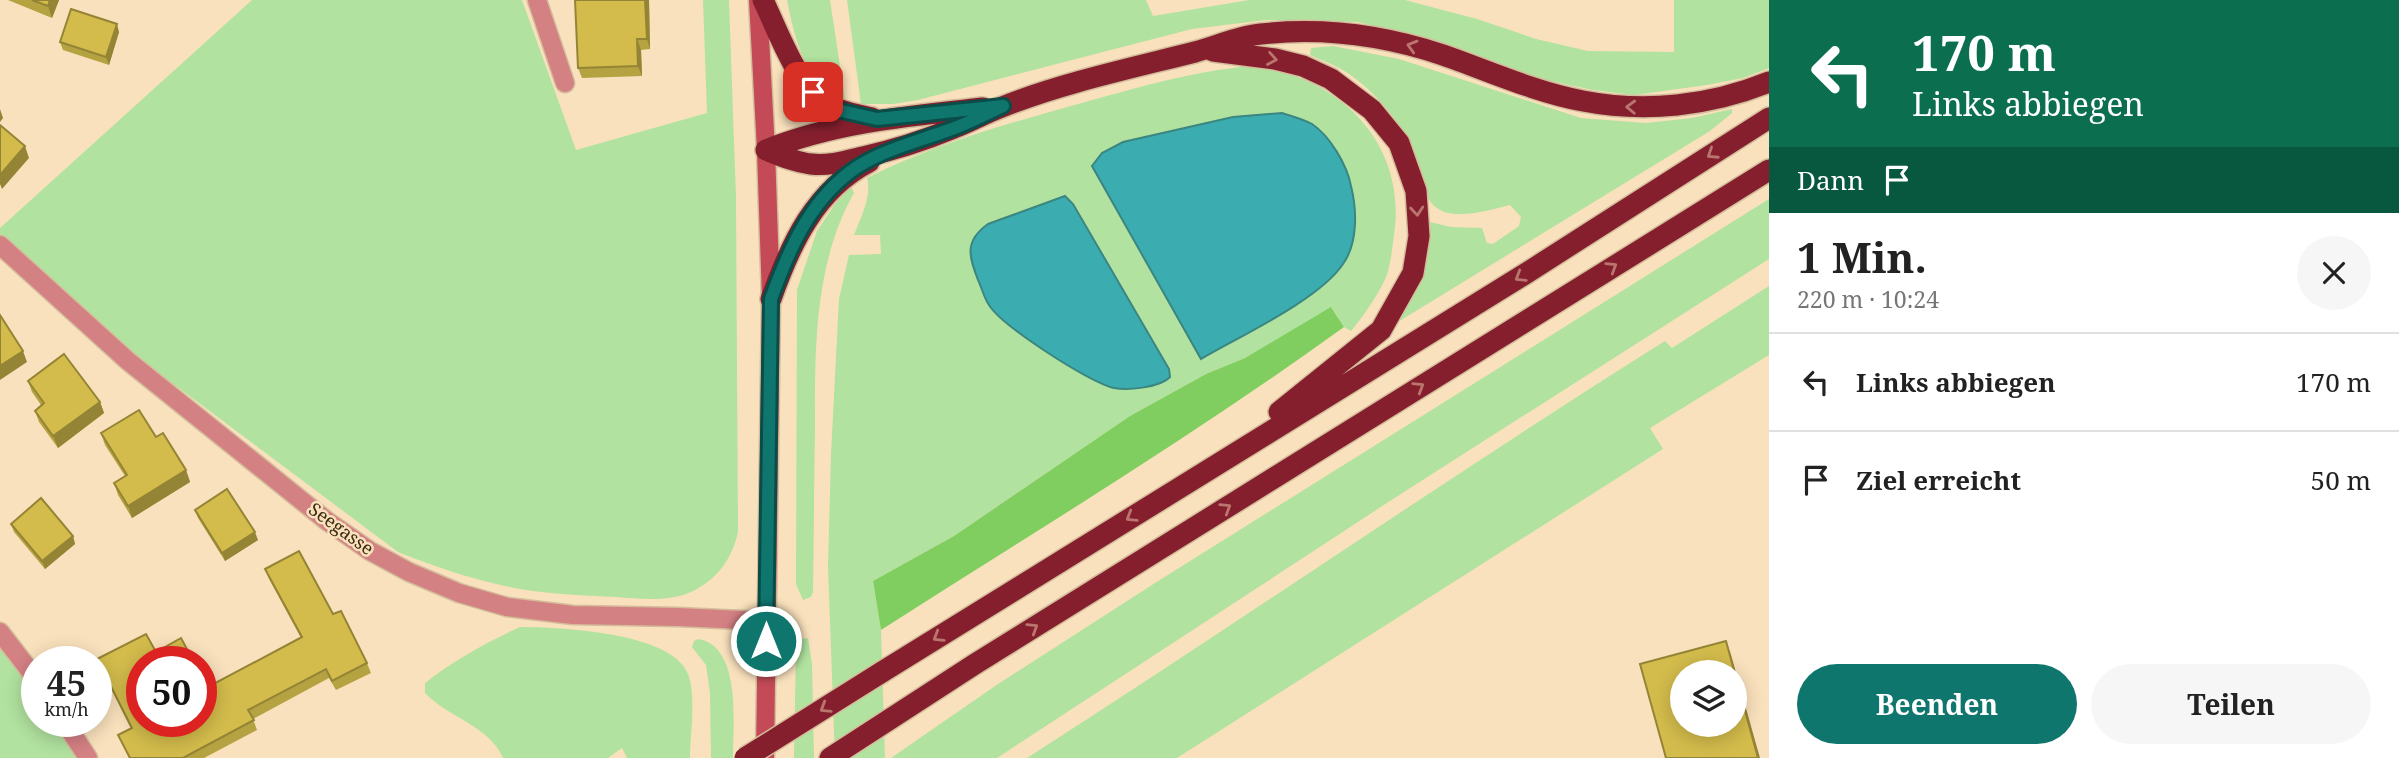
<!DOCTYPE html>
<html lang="de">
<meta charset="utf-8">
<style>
:root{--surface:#fff;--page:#f6f6f6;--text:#222;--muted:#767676;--line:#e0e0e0;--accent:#0f766e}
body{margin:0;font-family:"Noto Serif",serif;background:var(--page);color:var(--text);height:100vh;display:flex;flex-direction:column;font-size:26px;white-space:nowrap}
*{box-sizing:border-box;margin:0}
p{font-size:23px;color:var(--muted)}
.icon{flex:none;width:38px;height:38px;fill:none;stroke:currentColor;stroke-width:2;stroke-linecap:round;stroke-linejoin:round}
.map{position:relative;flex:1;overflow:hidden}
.drawer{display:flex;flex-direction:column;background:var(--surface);width:630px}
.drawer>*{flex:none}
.banner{background:#0b6e4f;color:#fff;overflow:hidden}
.controls{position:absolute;left:1670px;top:660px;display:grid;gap:14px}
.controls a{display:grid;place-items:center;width:77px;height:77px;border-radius:50%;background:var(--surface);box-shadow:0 4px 18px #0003;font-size:35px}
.speed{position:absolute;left:21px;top:646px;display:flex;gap:14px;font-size:35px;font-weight:700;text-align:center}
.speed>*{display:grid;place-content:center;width:91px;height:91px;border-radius:50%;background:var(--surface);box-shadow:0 4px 18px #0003;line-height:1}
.speed small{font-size:18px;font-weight:400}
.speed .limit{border:10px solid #d22;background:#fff;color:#111}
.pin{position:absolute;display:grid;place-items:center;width:60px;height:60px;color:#fff;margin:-30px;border-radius:14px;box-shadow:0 4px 10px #0006}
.me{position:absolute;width:77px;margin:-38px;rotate:0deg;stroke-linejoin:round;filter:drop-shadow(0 0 5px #0008)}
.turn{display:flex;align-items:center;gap:24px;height:147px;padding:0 28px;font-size:32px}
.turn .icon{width:91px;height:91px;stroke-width:2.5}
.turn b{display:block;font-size:49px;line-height:60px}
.then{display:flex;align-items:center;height:66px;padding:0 28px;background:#0003;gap:14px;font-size:26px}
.round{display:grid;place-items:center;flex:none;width:74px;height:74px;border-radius:37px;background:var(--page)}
.summary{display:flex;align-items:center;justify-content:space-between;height:119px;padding:0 28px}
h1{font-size:42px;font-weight:700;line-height:52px}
.button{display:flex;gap:14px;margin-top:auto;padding:14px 28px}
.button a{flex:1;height:80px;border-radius:42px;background:var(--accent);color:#fff;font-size:28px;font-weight:700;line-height:80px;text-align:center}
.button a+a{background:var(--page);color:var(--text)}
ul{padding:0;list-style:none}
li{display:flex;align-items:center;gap:21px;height:98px;padding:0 28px;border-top:2px solid var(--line)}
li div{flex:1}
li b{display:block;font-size:26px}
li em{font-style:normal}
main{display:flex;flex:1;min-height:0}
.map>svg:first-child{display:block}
.green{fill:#b1e29f;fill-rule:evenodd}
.forest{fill:#7fce5f}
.water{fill:#3badb0;stroke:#3b8680;stroke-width:2}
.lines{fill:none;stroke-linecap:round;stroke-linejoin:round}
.street-casing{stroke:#d4bd9b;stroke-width:21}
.secondary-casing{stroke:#d4bd9b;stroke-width:21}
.highway-casing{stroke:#d4bd9b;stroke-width:24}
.street{stroke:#d48184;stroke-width:18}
.secondary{stroke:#c34a56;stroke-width:18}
.highway{stroke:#851f2e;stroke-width:21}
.highway-bridge-casing{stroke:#d4bd9b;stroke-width:24;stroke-linecap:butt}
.highway-bridge{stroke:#851f2e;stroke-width:21}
.wall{fill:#b5a241}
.shaded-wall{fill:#948435}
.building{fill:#d3bc4c;stroke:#948435;stroke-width:2;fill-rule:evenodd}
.oneway{stroke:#ba766e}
.route-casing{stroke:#0a4d48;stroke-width:18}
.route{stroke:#0f766e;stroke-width:12}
.labels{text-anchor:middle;stroke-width:5;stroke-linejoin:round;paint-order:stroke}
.street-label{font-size:18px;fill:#3a2b11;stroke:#fae1bd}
</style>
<main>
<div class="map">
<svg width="1769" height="758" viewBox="0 0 1769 758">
<rect width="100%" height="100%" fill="#fae1bd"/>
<path class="green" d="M 252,0 L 522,0 L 576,150 L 707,113 L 703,0 L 729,0 L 736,198 L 738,532 C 732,559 717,580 691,592 C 669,602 640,599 617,597 C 580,595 541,594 505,586 C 468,578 433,566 398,552 L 0,254 L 0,228 Z
M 787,0 L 830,0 L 845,99 C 804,81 795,40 787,0 Z
M 847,0 L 1146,0 L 1153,16 L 1249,0 L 1405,0 L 1477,19 L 1536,39 L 1588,51 L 1674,52 L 1674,0 L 1769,0 L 1769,68 L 1743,78 L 1707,85 L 1634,95 L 1593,90 L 1541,79 L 1447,44 L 1358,22 L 1266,20 L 1192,29 L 918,100 L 893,104 L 861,104 Z
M 1333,46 L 1399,59 L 1581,118 L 1646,123 L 1692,118 L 1732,109 L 1732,113 L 1710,131 L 1393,325 C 1418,296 1428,261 1430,222 L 1451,227 L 1482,228 L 1487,243 L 1493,244 L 1519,226 L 1521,217 L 1510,205 C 1491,210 1453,221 1437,208 C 1422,197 1425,182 1419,166 C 1405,128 1382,97 1349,74 C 1338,66 1323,61 1310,55 L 1311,48 Z
M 1250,66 C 1338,75 1408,143 1394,235 C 1392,249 1391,264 1386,277 C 1377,297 1364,315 1351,331 L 1344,327 L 1332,308 L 1245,358 L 1206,374 L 1130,416 L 954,536 L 873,581 L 881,630 L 885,758 L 835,758 L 828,567 L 831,454 L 839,299 L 849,255 L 881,254 L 880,235 L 854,235 C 861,217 872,196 867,178 C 935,144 1006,124 1078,104 C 1137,88 1188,72 1250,66 ZM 1065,196 L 1073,204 L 1169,369 L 1086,375 L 1032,342 L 1003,320 L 977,232 L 988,224 Z
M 851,187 L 854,193 C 814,264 815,348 815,427 C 814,482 814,537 813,592 L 811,597 L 803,600 L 796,584 L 797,290 L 817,231 L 835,204 Z
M 1769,199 L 1769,259 L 1393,499 L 997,758 L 891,758 L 998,684 L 1155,583 Z
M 1769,286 L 1769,355 L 1650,428 L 1663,449 L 1177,758 L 1027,758 C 1241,621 1450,476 1665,341 L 1672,348 Z
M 520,627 C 558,627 669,632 687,672 C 697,692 690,735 690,758 L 627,758 L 622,748 L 608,758 L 503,758 C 490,726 447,717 425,693 L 425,683 C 454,660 487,642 520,627 Z
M 808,638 L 812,664 L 814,758 L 794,758 L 796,643 L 800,639 Z
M 0,639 L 11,651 L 37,689 L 37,721 L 58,721 L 83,758 L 0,758 Z
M 698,639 C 742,646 733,725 733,758 L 711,758 L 710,693 L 706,665 L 692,647 L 694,641 Z"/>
<path class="forest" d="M 1331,307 L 1344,327 C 1195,435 1036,531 881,630 L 873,581 L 954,536 L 1130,416 L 1206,374 L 1245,358 Z"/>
<path class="water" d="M 1282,113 C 1291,116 1303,119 1312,124 C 1330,136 1347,165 1351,186 C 1357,210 1358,243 1343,264 C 1319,300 1240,336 1201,359 L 1092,166 L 1102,153 L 1123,142 L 1233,117 Z
M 1065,196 L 1073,204 L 1169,369 L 1170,377 C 1161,387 1128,391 1114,388 C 1090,383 1002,326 989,305 C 984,298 982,288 978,280 C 969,256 964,241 988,224 Z"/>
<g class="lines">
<g class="street-casing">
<path id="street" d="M 537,0 L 565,83
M 0,245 L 128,361 L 327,521 L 370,551 L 409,572 L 459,593 L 507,607 L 573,615 L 678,617 L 765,621
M 0,632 L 37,680
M 64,721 L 88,758"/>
</g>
<g class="secondary-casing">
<path id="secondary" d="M 758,0 L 766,150 L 771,299 L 765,758"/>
</g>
<g class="highway-casing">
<path id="highway" d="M 763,0 C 778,31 796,83 825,103 C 839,112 856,114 872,118
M 1213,51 L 1275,59 L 1303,66 L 1331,79 L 1372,110 L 1399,143 L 1416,191 L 1419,236 L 1413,273 L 1381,330 L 1279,412
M 766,150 C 781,156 795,162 811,164 C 829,166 846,161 863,157 C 894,150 925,140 954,128 C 970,122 986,113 1002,107 C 1062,83 1132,68 1195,52 C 1217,46 1239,36 1261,34 C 1324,27 1383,35 1443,55 C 1489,71 1535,92 1583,101 C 1645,113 1710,106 1769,82
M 766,150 C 836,122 909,116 983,108
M 771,299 C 790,245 815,190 869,162
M 882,672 L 1525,274 L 1769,118
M 830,758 L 975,664 L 1769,170"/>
</g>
<use href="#street" class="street"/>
<use href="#secondary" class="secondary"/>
<use href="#highway" class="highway"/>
<g class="highway-bridge-casing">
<path id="highway-bridge" d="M 745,758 L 882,672"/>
</g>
<use href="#highway-bridge" class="highway-bridge"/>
</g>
<path class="wall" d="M 8,0 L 59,0 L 52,18 Z
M 575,0 L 649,0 L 650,49 L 641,50 L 642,76 L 582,78 L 578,68 Z
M 119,32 L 109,65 L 63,50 L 60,42 Z
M 28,381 L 100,402 L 104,413 L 58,448 L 39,422 L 35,411 L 41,405 L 32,392 Z
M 101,433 L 156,437 L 186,470 L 190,482 L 132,518 L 118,495 L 114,483 L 125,476 L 105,445 Z
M 195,510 L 258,540 L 225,561 L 198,518 Z
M 11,524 L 73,536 L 75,544 L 45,569 L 14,532 Z
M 265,569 L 333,614 L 367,663 L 371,673 L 336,690 L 329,678 L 253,719 L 257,730 L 204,758 L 129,758 L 118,735 L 131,729 L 101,668 L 97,659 L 156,652 L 208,687 L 301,638 L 269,579 Z"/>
<path class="shaded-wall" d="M 50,0 L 59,0 L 52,18 L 48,6 Z
M 645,0 L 649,0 L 650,49 L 647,39 Z
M 117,24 L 119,32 L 109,65 L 106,57 Z
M 637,39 L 641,50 L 642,76 L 638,66 Z
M 0,109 L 3,118 L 0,122 Z
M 25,146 L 29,158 L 2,189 L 0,184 L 0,175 Z
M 23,351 L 27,362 L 0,380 L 0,366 Z
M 100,402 L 104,413 L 58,448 L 53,436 Z
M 186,470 L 190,482 L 132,518 L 128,506 Z
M 255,532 L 258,540 L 225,561 L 222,553 Z
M 73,536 L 75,544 L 45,569 L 42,561 Z
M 1726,641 L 1731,655 L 1760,758 L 1758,758 Z"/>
<path class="building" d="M 32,0 L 50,0 L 48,6 Z
M 575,0 L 645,0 L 647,39 L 637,39 L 638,66 L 578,68 Z
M 71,9 L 117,24 L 106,57 L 60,42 Z
M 0,125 L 25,146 L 0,175 Z
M 0,315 L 23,351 L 0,366 Z
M 64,354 L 100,402 L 53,436 L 35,411 L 44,403 L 28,381 Z
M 139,410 L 156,437 L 163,433 L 186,470 L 128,506 L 114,483 L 127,475 L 101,433 Z
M 227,489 L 255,532 L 222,553 L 195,510 Z
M 41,498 L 73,536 L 42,561 L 11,524 Z
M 299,551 L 333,614 L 341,611 L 367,663 L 332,681 L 326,669 L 248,710 L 254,720 L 183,758 L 130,758 L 118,735 L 132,728 L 97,659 L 146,634 L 156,652 L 181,638 L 194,662 L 142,662 L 142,721 L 201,721 L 201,675 L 208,687 L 302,637 L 265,569 Z
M 1726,641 L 1758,758 L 1666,758 L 1640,664 ZM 1682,672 L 1734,672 L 1734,724 L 1682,724 Z"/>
<defs><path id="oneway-chevron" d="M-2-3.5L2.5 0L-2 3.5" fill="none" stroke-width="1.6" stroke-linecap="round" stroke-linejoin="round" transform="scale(1.75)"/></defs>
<g class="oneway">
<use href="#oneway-chevron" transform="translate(1412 46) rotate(-164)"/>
<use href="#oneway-chevron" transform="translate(1272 59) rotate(10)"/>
<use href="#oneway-chevron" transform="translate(1631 107) rotate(-178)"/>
<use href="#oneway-chevron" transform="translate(1712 154) rotate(147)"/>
<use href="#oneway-chevron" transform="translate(1417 211) rotate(85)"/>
<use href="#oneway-chevron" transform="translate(1612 267) rotate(-32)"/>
<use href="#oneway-chevron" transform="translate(1520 277) rotate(148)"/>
<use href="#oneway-chevron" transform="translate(1419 387) rotate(-32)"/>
<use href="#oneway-chevron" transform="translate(1226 508) rotate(-32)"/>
<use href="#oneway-chevron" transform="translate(1131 517) rotate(148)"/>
<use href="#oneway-chevron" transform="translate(1033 628) rotate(-32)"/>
<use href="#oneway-chevron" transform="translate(938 637) rotate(148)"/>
<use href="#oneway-chevron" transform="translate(825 708) rotate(148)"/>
</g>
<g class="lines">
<g class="route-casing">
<path id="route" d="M 766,641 L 771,299 C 788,252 808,204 850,172 C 878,151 916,142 949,130 C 968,124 985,114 1003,106 L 877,119 L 842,111 L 824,102 L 813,92"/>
</g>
<use href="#route" class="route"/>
</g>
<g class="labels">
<g class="street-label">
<text transform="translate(341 529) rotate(36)" y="6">Seegasse</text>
</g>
</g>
</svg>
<div class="controls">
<a><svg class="icon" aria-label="layers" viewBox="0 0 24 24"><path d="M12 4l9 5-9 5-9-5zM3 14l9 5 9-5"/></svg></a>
</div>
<div class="speed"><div>45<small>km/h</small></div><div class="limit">50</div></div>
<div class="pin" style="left:813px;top:92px;background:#d93025"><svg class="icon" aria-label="arrive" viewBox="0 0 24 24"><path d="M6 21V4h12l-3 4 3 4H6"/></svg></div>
<svg class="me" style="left:766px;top:641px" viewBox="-20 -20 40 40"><circle r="17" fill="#0f766e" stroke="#fff" stroke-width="3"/><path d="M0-11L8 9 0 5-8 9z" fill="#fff"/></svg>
</div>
<section class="drawer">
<div class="banner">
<div class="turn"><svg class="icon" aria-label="left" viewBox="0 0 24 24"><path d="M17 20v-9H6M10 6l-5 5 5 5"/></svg><div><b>170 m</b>Links abbiegen</div></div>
<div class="then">Dann<svg class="icon" aria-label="arrive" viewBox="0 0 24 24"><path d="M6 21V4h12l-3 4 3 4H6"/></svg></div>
</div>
<div class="summary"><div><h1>1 Min.</h1><p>220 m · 10:24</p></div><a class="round"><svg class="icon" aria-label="close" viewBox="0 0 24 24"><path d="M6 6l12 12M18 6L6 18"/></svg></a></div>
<ul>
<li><svg class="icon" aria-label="left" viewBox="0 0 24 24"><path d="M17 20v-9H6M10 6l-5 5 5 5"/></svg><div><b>Links abbiegen</b></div><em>170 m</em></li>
<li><svg class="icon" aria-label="arrive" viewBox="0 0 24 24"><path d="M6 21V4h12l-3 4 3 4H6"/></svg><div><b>Ziel erreicht</b></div><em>50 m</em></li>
</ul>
<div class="button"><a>Beenden</a><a>Teilen</a></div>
</section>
</main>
